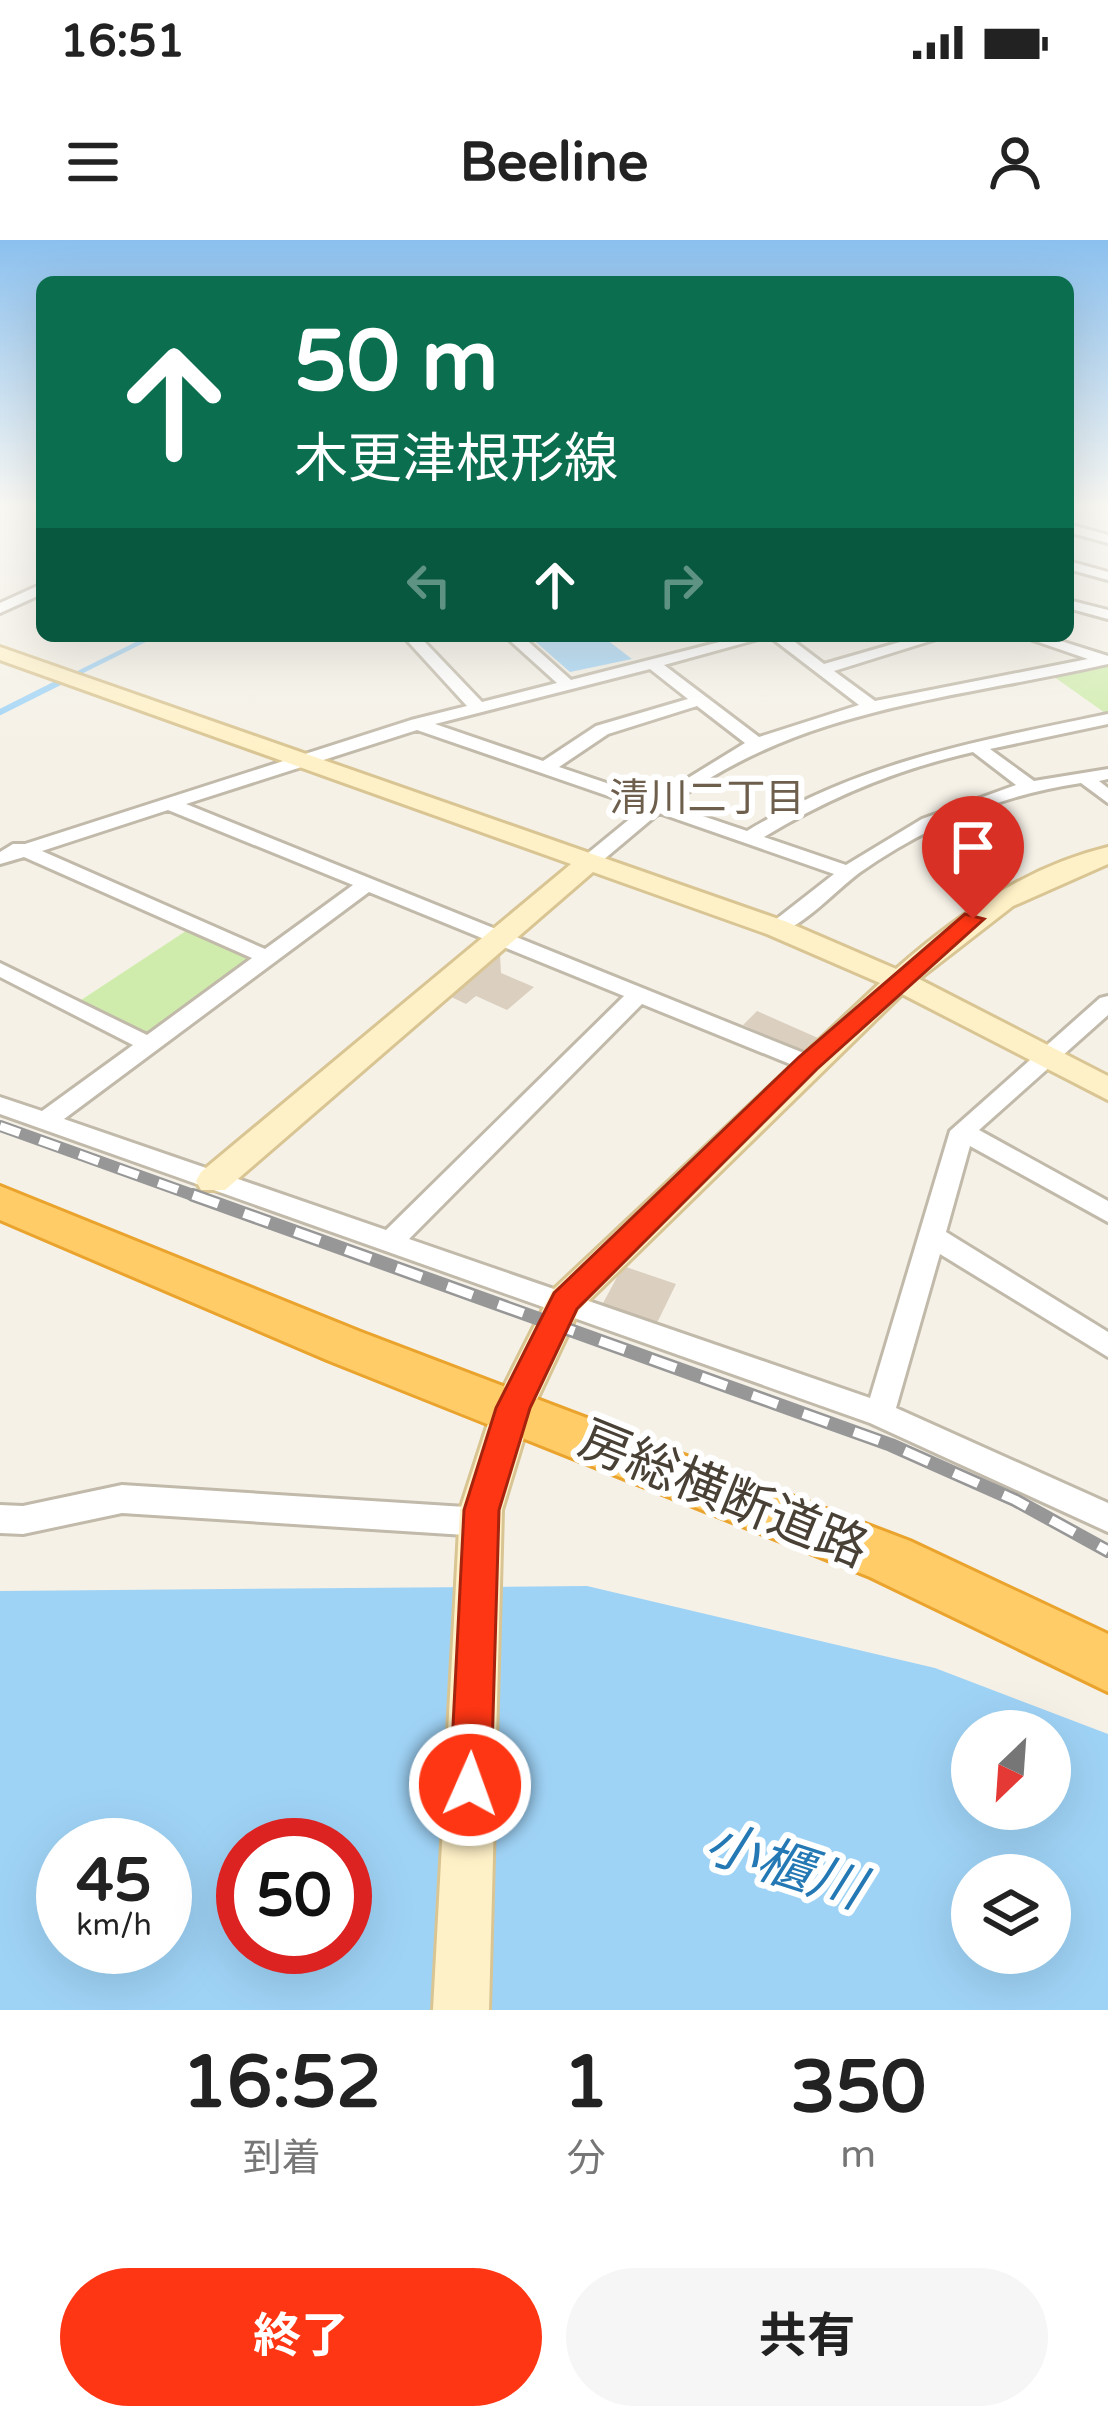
<!DOCTYPE html>
<html lang="ja">
<meta charset="utf-8">
<style>
:root{--surface:#fff;--page:#f6f6f6;--text:#222;--muted:#767676;--accent:#ff3614}
body{margin:0;font-family:"Varela Round","Noto Sans JP",sans-serif;background:var(--page);color:var(--text);height:100vh;display:flex;flex-direction:column;font-size:45px;white-space:nowrap}
*{box-sizing:border-box;margin:0}
p{font-size:39px;color:var(--muted)}
.icon{flex:none;width:66px;height:66px;fill:none;stroke:currentColor;stroke-width:2;stroke-linecap:round;stroke-linejoin:round}
.map{position:relative;height:1770px;overflow:hidden}
.panel{display:flex;flex-direction:column;background:var(--surface);flex:1}
.panel>*{flex:none}
.hud{position:absolute;left:36px;top:36px;width:1038px;height:366px;border-radius:18px;box-shadow:0 12px 48px #0002;background:#0b6e4f;color:#fff;overflow:hidden}
.needle{width:78px;rotate:205deg}
.buttons{position:absolute;left:951px;top:1470px;display:grid;gap:24px}
.buttons a{display:grid;place-items:center;width:120px;height:120px;border-radius:50%;background:var(--surface);box-shadow:0 12px 48px #0002;font-size:60px}
.speed{position:absolute;left:36px;top:1578px;display:flex;gap:24px;font-size:60px;font-weight:700;text-align:center}
.speed>*{display:grid;place-content:center;width:156px;height:156px;border-radius:50%;background:var(--surface);box-shadow:0 12px 48px #0002;line-height:1}
.speed small{font-size:30px;font-weight:400}
.speed .limit{border:18px solid #d22;background:#fff;color:#111}
.pin{position:absolute;display:grid;place-items:center;width:102px;height:102px;color:#fff;margin:-123px -51px;border-radius:50% 50% 50% 0;rotate:-45deg;box-shadow:0 0 12px #0007}
.pin .icon{rotate:45deg}
.me{position:absolute;width:132px;margin:-66px;rotate:2deg;stroke-linejoin:round;filter:drop-shadow(0 0 9px #0008)}
.turn{display:flex;align-items:center;gap:42px;height:252px;padding:0 60px;font-size:54px}
.turn .icon{width:156px;height:156px;stroke-width:2.5}
.turn b{display:block;font-size:84px;line-height:102px}
.lanes{display:flex;align-items:center;height:114px;padding:0 60px;background:#0003;justify-content:center;gap:60px;direction:ltr}
.lanes .off{opacity:.35}
.eta{display:flex;justify-content:space-evenly;align-items:center;height:204px;text-align:center}
.eta b{font-size:72px;font-weight:700;line-height:84px}
.action{display:flex;gap:24px;margin-top:auto;padding:24px 60px}
.action a{flex:1;height:138px;border-radius:72px;background:var(--accent);color:#fff;font-size:48px;font-weight:700;line-height:138px;text-align:center}
.action a+a{background:var(--page);color:var(--text)}
.status{display:flex;justify-content:space-between;align-items:center;height:84px;padding:0 60px;background:var(--surface);direction:ltr}
.status svg{height:33px;fill:currentColor}
header{display:flex;justify-content:space-between;align-items:center;height:156px;padding:0 60px;background:var(--surface);font-size:54px;font-weight:700}
.map>svg:first-child{display:block}
.green{fill:#d0ecad}
.water{fill:#9fd3f6;fill-rule:evenodd}
.lines{fill:none;stroke-linecap:round;stroke-linejoin:round}
.stream-far1{stroke:#9fd3f6;stroke-width:4.5}
.stream{stroke:#9fd3f6;stroke-width:6}
.building{fill:#dbcfbf}
.street-casing{stroke:#c1b9a9;stroke-width:6}
.secondary-casing{stroke:#d9c593;stroke-width:6}
.highway-casing{stroke:#eaa32c;stroke-width:6}
.street{fill:#fff;fill-rule:evenodd}
.secondary{fill:#fff1c7;fill-rule:evenodd}
.highway{fill:#ffcc68;fill-rule:evenodd}
.rail-far1-casing{stroke:#979797;stroke-width:12}
.rail-casing{stroke:#979797;stroke-width:14}
.rail-far1{stroke:#fff;stroke-width:8;stroke-dasharray:21;stroke-linecap:butt}
.rail{stroke:#fff;stroke-width:9;stroke-dasharray:27;stroke-linecap:butt}
.route{fill:#ff3614;stroke:#a6230d;stroke-width:3}
.labels{text-anchor:middle;stroke-width:12;stroke-linejoin:round;paint-order:stroke}
.far-neighbourhood-label{font-size:39px;fill:#6d5f4c;stroke:#fff}
.near-street-label{font-size:51px;fill:#494135;stroke:#fff}
.near-water-label{font-size:54px;font-style:italic;fill:#2479b5;stroke:#fff}
</style>
<div class="status"><b>16:51</b><svg viewBox="0 0 49 12"><path d="M0 12V9h3v3zM5 12V6h3v6zM10 12V3h3v9zM15 12V0h3v12zM26 1h20v11H26zM47 4h2v5h-2z"/></svg></div>
<header><svg class="icon" aria-label="menu" viewBox="0 0 24 24"><path d="M4 6h16M4 12h16M4 18h16"/></svg>Beeline<svg class="icon" aria-label="person" viewBox="0 0 24 24"><circle cx="12" cy="8" r="4"/><path d="M4 21q1-7 8-7t8 7"/></svg></header>
<div class="map">
<svg width="1108" height="1770" viewBox="0 0 1108 1770">
<rect width="100%" height="100%" fill="#f5f1e7"/>
<path class="green" d="M 1108,421 L 1108,475 L 1050,434 Z
M 195,685 L 267,717 L 146,803 L 72,766 Z"/>
<path class="water" d="M 529,396 L 602,396 L 632,419 L 570,432 Z
M 587,1346 L 935,1428 L 1108,1494 L 1108,1770 L 0,1770 L 0,1351 ZM 972,1491 L 1050,1491 L 1050,1569 L 972,1569 ZM 63,1605 L 165,1605 L 165,1707 L 63,1707 ZM 243,1605 L 345,1605 L 345,1707 L 243,1707 ZM 972,1635 L 1050,1635 L 1050,1713 L 972,1713 Z"/>
<g class="lines">
<path class="stream-far1" d="M 54,445 L 153,396"/>
<path class="stream" d="M 0,472 L 60,442"/>
</g>
<path class="building" d="M 490,711 L 500,715 L 501,733 L 534,747 L 507,770 L 476,756 L 466,764 L 441,752 Z
M 757,771 L 818,798 L 804,811 L 743,785 Z
M 623,1026 L 676,1044 L 656,1085 L 602,1065 Z"/>
<g class="lines">
<g class="street-casing">
<path id="street" d="M 1068,284 L 1108,295 L 1108,303 L 1068,292 Z
M 1068,321 L 1108,332 L 1108,340 L 1068,329 Z
M 42,344 L 42,354 L 0,373 L 0,363 Z
M 1068,360 L 1108,370 L 1108,379 L 1068,368 Z
M 403,396 L 419,396 L 482,462 L 557,443 L 505,396 L 522,396 L 571,440 L 743,396 L 769,396 L 664,425 L 759,497 L 859,465 L 769,396 L 787,396 L 824,424 L 921,396 L 946,396 L 834,431 L 875,461 L 1088,419 L 1021,396 L 1045,396 L 1108,416 L 1108,424 C 955,459 800,467 670,565 L 747,591 C 863,521 978,501 1108,474 L 1108,484 L 990,509 L 1034,541 L 1108,529 L 1108,539 L 1099,541 L 1108,548 L 1108,563 L 1081,543 C 1000,555 926,586 859,633 C 834,652 806,684 777,694 L 767,688 L 770,684 L 834,634 L 659,573 L 596,626 L 582,626 L 582,618 L 643,568 L 417,490 L 186,564 L 816,818 L 819,823 L 816,828 L 800,828 L 642,764 L 409,999 L 870,1158 L 950,891 L 1100,758 L 1108,756 L 1108,775 L 979,890 L 1108,961 L 1108,982 L 970,906 L 946,992 L 1108,1092 L 1108,1117 L 940,1014 L 896,1168 L 1108,1263 L 1108,1292 L 870,1183 L 0,874 L 0,857 L 42,871 L 133,805 L 0,737 L 0,723 L 147,795 L 252,718 L 24,617 L 0,624 L 0,612 L 13,604 L 25,604 L 411,480 L 467,466 ZM 650,429 L 688,459 L 596,486 L 543,521 L 435,484 ZM 697,466 L 745,503 L 654,559 L 559,527 L 608,494 ZM 973,512 L 1016,545 L 922,579 L 846,625 L 764,597 C 830,557 898,529 973,512 ZM 168,570 L 353,645 L 265,709 L 42,611 ZM 369,652 L 624,756 L 386,990 L 64,879 Z
M 122,1245 L 481,1268 L 492,1272 L 497,1282 L 492,1292 L 481,1296 L 122,1273 L 23,1294 L 0,1293 L 0,1265 L 23,1266 Z"/>
</g>
<g class="secondary-casing">
<path id="secondary" d="M 0,407 L 787,682 L 896,729 C 959,674 1026,627 1108,607 L 1108,624 L 1013,666 L 919,739 L 1108,836 L 1108,860 L 902,754 L 579,1070 L 533,1168 L 502,1270 L 489,1770 L 433,1770 L 460,1270 L 493,1168 L 552,1051 L 880,743 L 767,694 L 593,632 L 225,950 L 201,950 L 196,941 L 201,932 L 571,624 L 0,420 Z"/>
</g>
<g class="highway-casing">
<path id="highway" d="M 0,946 L 361,1092 L 910,1301 L 1108,1394 L 1108,1452 L 870,1337 L 327,1120 L 0,980 Z"/>
</g>
<use href="#street" class="street"/>
<use href="#secondary" class="secondary"/>
<use href="#highway" class="highway"/>
<g class="rail-far1-casing">
<path id="rail-far1" d="M 0,886 L 201,958"/>
</g>
<g class="rail-casing">
<path id="rail" d="M 193,955 L 891,1205 L 1015,1260 L 1108,1311"/>
</g>
<use href="#rail-far1" class="rail-far1"/>
<use href="#rail" class="rail"/>
</g>
<linearGradient id="sky" x2="0" y2="1"><stop stop-color="#8bc0ee"/><stop offset="0.52" stop-color="#faf9f4"/><stop offset="1" stop-color="#faf9f4" stop-opacity="0"/></linearGradient>
<rect width="1108" height="512" fill="url(#sky)"/>
<path class="route" d="M 965,674 L 984,679 L 817,829 L 577,1069 L 530,1168 L 499,1270 L 491,1545 L 485,1559 L 470,1566 L 456,1559 L 450,1545 L 464,1270 L 496,1168 L 554,1053 L 799,817 Z"/>
<g class="labels">
<g class="far-neighbourhood-label">
<text x="707" y="571">清川二丁目</text>
</g>
<g class="near-street-label">
<text transform="translate(724 1253) rotate(22)" y="18">房総横断道路</text>
</g>
<g class="near-water-label">
<text transform="translate(785 1625) rotate(18)" y="19">小櫃川</text>
</g>
</g>
</svg>
<div class="buttons">
<a><svg class="needle" viewBox="-14 -14 28 28"><path d="M0-13l5 13h-10z" fill="#e53935"/><path d="M0 13l5-13h-10z" fill="#767676"/></svg></a>
<a><svg class="icon" aria-label="layers" viewBox="0 0 24 24"><path d="M12 4l9 5-9 5-9-5zM3 14l9 5 9-5"/></svg></a>
</div>
<div class="speed"><div>45<small>km/h</small></div><div class="limit">50</div></div>
<div class="pin" style="left:973px;top:679px;background:#d93025"><svg class="icon" aria-label="arrive" viewBox="0 0 24 24"><path d="M6 21V4h12l-3 4 3 4H6"/></svg></div>
<svg class="me" style="left:470px;top:1545px" viewBox="-20 -20 40 40"><circle r="17" fill="#ff3614" stroke="#fff" stroke-width="3"/><path d="M0-11L8 9 0 5-8 9z" fill="#fff"/></svg>
<div class="hud">
<div class="turn"><svg class="icon" aria-label="ahead" viewBox="0 0 24 24"><path d="M12 20V5M6 11l6-6 6 6"/></svg><div><b>50 m</b>木更津根形線</div></div>
<div class="lanes"><svg class="icon off" aria-label="left" viewBox="0 0 24 24"><path d="M17 20v-9H6M10 6l-5 5 5 5"/></svg><svg class="icon" aria-label="ahead" viewBox="0 0 24 24"><path d="M12 20V5M6 11l6-6 6 6"/></svg><svg class="icon off" aria-label="right" viewBox="0 0 24 24"><path d="M7 20v-9h11M14 6l5 5-5 5"/></svg></div>
</div>
</div>
<section class="panel">
<div class="eta">
<div><b>16:52</b><p>到着</p></div>
<div><b>1</b><p>分</p></div>
<div><b>350</b><p>m</p></div>
</div>
<div class="action"><a>終了</a><a>共有</a></div>
</section>
